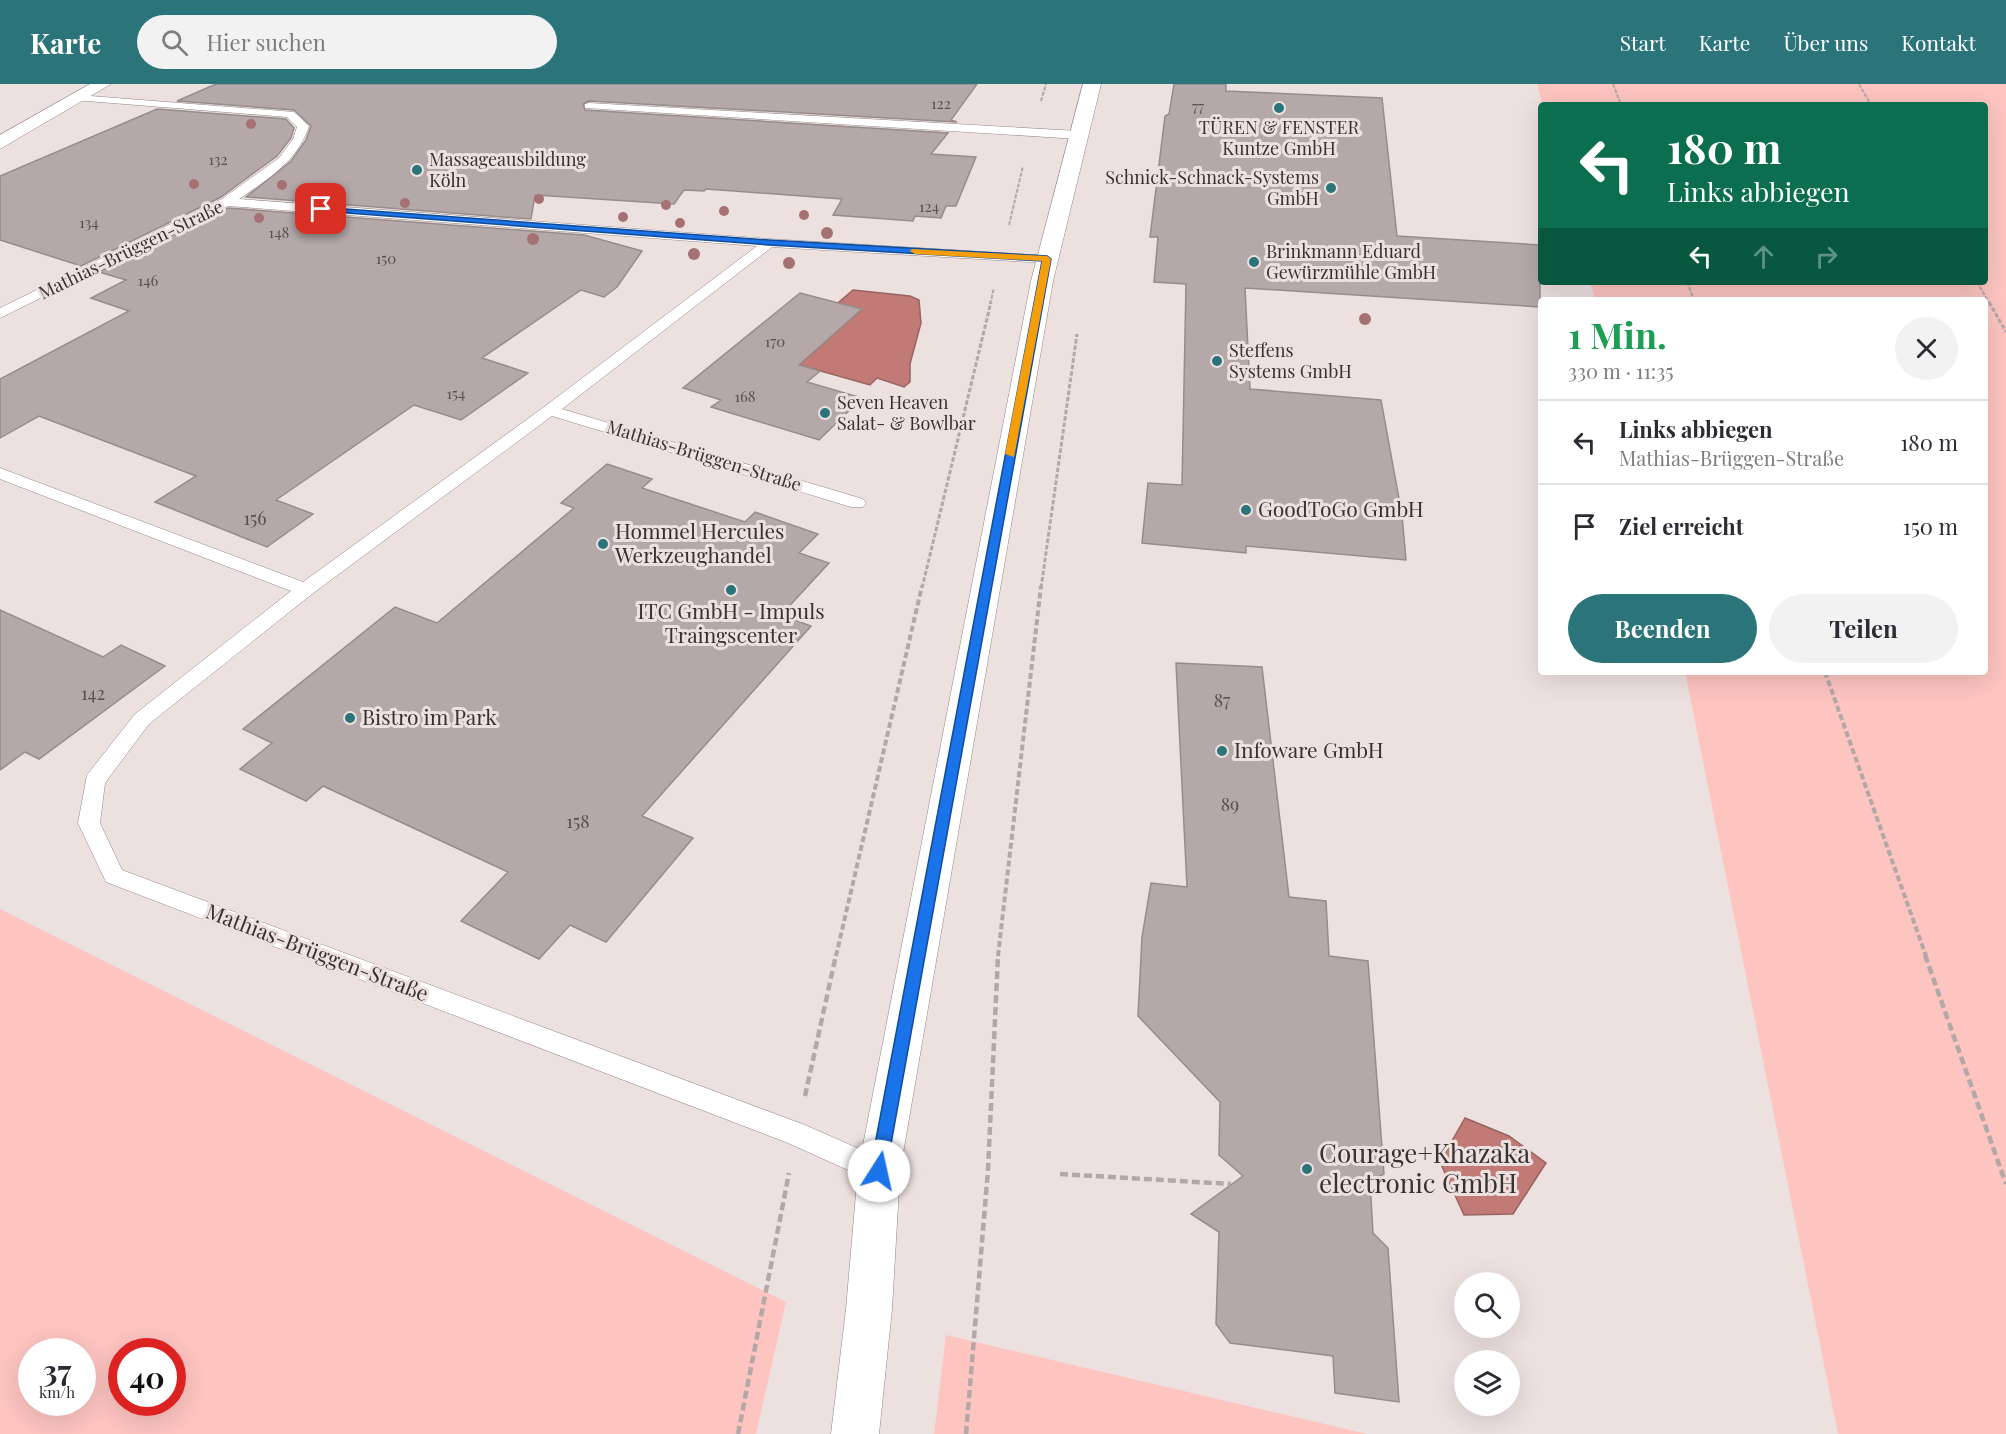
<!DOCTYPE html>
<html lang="de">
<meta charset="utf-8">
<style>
:root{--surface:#fff;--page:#f2f2f3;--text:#2b2b33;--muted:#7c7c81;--line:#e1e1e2;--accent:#2a747a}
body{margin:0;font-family:"Playfair Display",serif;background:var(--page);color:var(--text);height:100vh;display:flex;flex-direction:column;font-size:22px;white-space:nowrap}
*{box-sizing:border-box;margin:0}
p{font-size:20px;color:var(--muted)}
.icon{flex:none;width:33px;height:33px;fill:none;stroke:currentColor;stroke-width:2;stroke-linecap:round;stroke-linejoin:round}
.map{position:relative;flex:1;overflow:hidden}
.sheet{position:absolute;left:1538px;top:213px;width:450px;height:378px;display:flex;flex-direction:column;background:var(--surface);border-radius:6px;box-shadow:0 6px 24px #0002}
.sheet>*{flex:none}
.hud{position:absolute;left:1538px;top:18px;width:450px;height:183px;border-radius:6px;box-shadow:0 6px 24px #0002;background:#0b6e4f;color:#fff;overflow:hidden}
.fabs{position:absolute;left:1454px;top:1188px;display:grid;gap:12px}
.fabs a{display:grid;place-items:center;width:66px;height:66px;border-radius:50%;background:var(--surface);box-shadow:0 6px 24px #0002;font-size:30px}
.speed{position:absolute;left:18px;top:1254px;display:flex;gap:12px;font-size:30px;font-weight:700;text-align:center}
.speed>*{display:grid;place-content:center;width:78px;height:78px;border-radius:50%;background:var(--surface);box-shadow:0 6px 24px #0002;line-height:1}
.speed small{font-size:15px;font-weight:400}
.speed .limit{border:9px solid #d22;background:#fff;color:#111}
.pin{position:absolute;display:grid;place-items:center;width:51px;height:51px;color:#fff;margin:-26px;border-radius:12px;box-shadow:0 3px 9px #0006}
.me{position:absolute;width:66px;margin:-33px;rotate:10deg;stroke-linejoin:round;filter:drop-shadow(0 0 4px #0008)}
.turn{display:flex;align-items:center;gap:21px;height:126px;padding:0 30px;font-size:27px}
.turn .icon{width:78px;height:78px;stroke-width:2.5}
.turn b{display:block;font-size:42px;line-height:51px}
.lanes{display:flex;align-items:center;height:57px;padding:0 30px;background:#0003;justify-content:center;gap:30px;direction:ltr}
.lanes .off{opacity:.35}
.round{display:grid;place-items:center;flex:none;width:63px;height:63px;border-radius:32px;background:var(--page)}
.headline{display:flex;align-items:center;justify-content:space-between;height:102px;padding:0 30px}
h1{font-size:36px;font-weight:700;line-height:45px;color:#1e9e55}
.button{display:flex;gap:12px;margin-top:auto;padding:12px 30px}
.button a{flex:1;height:69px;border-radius:36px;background:var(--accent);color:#fff;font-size:24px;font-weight:700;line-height:69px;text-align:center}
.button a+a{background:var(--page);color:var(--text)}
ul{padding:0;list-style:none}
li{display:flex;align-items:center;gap:18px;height:84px;padding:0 30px;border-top:2px solid var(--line)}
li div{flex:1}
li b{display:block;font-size:22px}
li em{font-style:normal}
header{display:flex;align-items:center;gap:36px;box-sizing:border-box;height:84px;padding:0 30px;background:var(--accent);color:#fff}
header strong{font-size:28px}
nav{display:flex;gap:33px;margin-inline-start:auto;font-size:21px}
.search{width:420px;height:54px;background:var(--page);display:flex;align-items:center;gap:15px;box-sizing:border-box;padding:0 21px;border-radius:33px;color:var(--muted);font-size:22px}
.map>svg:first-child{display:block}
.green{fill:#fdc4c0;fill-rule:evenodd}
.water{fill:#c17a76;stroke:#986462;stroke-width:1.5}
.building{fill:#b4a8a8;stroke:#978c8b;stroke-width:1.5}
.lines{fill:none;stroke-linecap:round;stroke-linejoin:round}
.service-casing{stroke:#918685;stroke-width:1}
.minor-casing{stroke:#918685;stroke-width:1}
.tertiary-casing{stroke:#918685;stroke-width:1}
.path-far3{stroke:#b2a8a7;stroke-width:2;stroke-dasharray:4 1.5;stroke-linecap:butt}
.path-far2{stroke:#b2a8a7;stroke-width:3;stroke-dasharray:4.5 2;stroke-linecap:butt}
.path-far1{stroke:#b2a8a7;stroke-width:4;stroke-dasharray:6 3;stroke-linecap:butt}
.path{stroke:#b2a8a7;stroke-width:4.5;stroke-dasharray:8 4;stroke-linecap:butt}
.service{fill:#fff;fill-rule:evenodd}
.minor{fill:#fff;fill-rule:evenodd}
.tertiary{fill:#fff;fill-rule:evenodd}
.tree{fill:#a67173}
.route{fill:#1a73e8;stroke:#114b97;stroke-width:1.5}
.slow{fill:#f59e0b}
.poi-dot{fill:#2a747a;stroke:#ede1e0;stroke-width:2}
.labels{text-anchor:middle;stroke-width:6;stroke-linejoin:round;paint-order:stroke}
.far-number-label{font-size:15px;fill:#565050}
.far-poi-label{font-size:18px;fill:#373232;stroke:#ede1e0;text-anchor:start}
.far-street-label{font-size:18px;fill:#373232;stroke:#ede1e0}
.number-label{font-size:18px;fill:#565050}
.poi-label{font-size:21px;fill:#373232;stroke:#ede1e0;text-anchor:start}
.street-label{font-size:21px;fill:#373232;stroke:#ede1e0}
.near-poi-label{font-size:26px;fill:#373232;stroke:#ede1e0;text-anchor:start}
</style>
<header>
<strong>Karte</strong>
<div class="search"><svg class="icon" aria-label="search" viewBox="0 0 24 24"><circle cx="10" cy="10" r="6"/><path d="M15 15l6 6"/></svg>Hier suchen</div>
<nav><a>Start</a><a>Karte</a><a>Über uns</a><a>Kontakt</a></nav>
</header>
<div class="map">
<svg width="2006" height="1350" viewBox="0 0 2006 1350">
<rect width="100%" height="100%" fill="#ede1e0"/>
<path class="green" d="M 1537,0 L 2006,0 L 2006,1350 L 1838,1350 L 1685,588 L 1984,588 L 1984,216 L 1595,216 L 1590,198 L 1984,198 L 1984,21 L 1543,21 Z
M 0,825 L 786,1218 L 756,1350 L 0,1350 ZM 32,1268 L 82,1268 L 82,1318 L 32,1318 ZM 122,1268 L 172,1268 L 172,1318 L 122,1318 Z
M 946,1251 L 1367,1350 L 934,1350 Z"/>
<path class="water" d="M 853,206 L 910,212 L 919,216 L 921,239 L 910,280 L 910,298 L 904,303 L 877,294 L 870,301 L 799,281 L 861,226 L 838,219 Z
M 1465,1034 L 1509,1052 L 1546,1079 L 1513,1130 L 1464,1131 L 1440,1078 Z"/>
<path class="building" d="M 216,0 L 977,0 L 951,36 L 957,38 L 589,17 L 583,20 L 585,26 L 948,49 L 931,70 L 976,73 L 956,122 L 946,122 L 941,134 L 915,132 L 913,137 L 833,131 L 842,115 L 706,105 L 704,107 L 684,106 L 674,120 L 535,111 L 531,135 L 246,113 L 291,77 L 306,56 L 311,42 L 294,26 L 177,17 Z
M 1174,0 L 1226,0 L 1226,7 L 1382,14 L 1397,152 L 1540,161 L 1540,223 L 1245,204 L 1250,305 L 1381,316 L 1402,431 L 1406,476 L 1246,462 L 1246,469 L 1142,459 L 1148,399 L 1182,401 L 1186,200 L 1154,198 L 1158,153 L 1150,153 L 1165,32 L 1169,30 Z
M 157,25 L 286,35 L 294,44 L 291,54 L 277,72 L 221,113 L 81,182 L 0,156 L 0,92 Z
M 228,124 L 584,151 L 642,167 L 617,203 L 604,213 L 581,206 L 482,274 L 528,289 L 461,336 L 414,321 L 276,416 L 313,430 L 267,463 L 155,418 L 196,392 L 39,332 L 0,354 L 0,295 L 129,227 L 91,214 L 126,196 L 99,188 Z
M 800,209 L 862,225 L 799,281 L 820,287 L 807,298 L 862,314 L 819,356 L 711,323 L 721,316 L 683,304 Z
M 607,380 L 652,395 L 642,404 L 745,438 L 755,428 L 818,450 L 799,469 L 829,479 L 781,531 L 811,542 L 642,732 L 693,754 L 606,858 L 570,841 L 539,875 L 461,837 L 508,788 L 323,702 L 306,717 L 240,685 L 272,659 L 243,645 L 395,523 L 437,539 L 574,424 L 561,419 Z
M 0,526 L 103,573 L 121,561 L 165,582 L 39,675 L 25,668 L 0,686 Z
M 1176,579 L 1262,583 L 1289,813 L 1326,817 L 1329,872 L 1368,877 L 1384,1090 L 1370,1097 L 1373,1149 L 1388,1164 L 1399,1318 L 1335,1309 L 1333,1272 L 1230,1259 L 1216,1240 L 1219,1148 L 1191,1130 L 1243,1092 L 1219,1071 L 1220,1018 L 1138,932 L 1142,853 L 1151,799 L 1187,803 Z"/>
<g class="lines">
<g class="service-casing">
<path id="service" d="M 78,11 L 294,28 L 309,42 C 297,78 268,95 239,115 L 769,155 L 1052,172 L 1054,175 L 1047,179 L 772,163 L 562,325 L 863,415 L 866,419 L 863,423 L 851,423 L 552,332 L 312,510 L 149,640 L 105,699 L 100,739 L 122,786 L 805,1041 L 889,1078 L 893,1087 L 889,1096 L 879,1100 L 788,1059 L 106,798 L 78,739 L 87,691 L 135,630 L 291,507 L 0,395 L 0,384 L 303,498 L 544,323 L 757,162 L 228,122 L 0,234 L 0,224 L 222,115 L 279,74 L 293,55 L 297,43 L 287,33 L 74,16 L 72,14 Z
M 589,19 L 1078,47 L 1084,51 L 1078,55 L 585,24 L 585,20 Z"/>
</g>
<g class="minor-casing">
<path id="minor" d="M 90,0 L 111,0 L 0,65 L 0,51 Z"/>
</g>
<g class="tertiary-casing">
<path id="tertiary" d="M 1083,0 L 1101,0 L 1053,197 L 900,1087 L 892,1225 L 879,1350 L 831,1350 L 846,1225 L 858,1087 L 1031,197 Z"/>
</g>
<path class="path-far3" d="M 1613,0 L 1621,21
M 1859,0 L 1871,21
M 1041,17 L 1046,0
M 1009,141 L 1023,82
M 1687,198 L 1694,216
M 1977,198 L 1990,220
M 990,220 L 994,204"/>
<path class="path-far2" d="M 1989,218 L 2006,248
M 922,504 L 991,218
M 1041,504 L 1077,250"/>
<path class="path-far1" d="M 1825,588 L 1926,872
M 836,872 L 922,502
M 998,872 L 1041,502"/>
<path class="path" d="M 1925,871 L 2006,1100
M 805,1012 L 836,871
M 1060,1090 L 1231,1100
M 738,1350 L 789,1089
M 966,1350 L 988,1086 L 998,871"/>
<use href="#service" class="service"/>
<use href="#minor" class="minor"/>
<use href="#tertiary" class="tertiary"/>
</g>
<g class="tree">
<circle cx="251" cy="40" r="5"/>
<circle cx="194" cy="100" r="5"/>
<circle cx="282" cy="101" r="5"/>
<circle cx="331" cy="113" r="5"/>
<circle cx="539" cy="115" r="5"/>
<circle cx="405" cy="119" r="5"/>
<circle cx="666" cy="121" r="5"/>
<circle cx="724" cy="127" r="5"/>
<circle cx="804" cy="131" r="5"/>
<circle cx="623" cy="133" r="5"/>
<circle cx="259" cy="134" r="5"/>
<circle cx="680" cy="139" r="5"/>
<circle cx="827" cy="149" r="6"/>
<circle cx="533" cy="155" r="6"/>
<circle cx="694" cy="170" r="6"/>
<circle cx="789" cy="179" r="6"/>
<circle cx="1365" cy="235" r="6"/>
</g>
<path class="route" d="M 318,123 L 769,156 L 1047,172 L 1051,175 L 885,1093 L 879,1096 L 873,1093 L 870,1087 L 1042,177 L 769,161 L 321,127 Z"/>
<path class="slow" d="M 912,165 L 1047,172 L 1051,175 L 1014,373 L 1005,370 L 1042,177 L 915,170 L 910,167 Z"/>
<g class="poi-dot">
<circle cx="1279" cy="24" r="6"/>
<circle cx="417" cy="86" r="6"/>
<circle cx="1331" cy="104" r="6"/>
<circle cx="1254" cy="178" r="6"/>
<circle cx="1217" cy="277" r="6"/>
<circle cx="825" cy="329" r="6"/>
<circle cx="1246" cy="426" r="6"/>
<circle cx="603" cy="460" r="6"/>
<circle cx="731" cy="506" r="6"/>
<circle cx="350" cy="634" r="6"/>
<circle cx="1222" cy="667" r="6"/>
<circle cx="1307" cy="1085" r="6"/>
</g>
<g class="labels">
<g class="far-number-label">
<text x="941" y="25">122</text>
<text x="1198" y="28">77</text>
<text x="218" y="81">132</text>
<text x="929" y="128">124</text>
<text x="89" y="144">134</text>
<text x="279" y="154">148</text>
<text x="386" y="180">150</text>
<text x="148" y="202">146</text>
<text x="775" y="263">170</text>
<text x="456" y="315">154</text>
<text x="745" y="318">168</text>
</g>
<g class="far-poi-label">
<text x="1279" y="50" text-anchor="middle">TÜREN &amp; FENSTER<tspan x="1279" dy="21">Kuntze GmbH</tspan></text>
<text x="429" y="82">Massageausbildung<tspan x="429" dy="21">Köln</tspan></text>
<text x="1319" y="100" text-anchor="end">Schnick-Schnack-Systems<tspan x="1319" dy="21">GmbH</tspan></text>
<text x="1266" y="174">Brinkmann Eduard<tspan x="1266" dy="21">Gewürzmühle GmbH</tspan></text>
<text x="1229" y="273">Steffens<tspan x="1229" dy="21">Systems GmbH</tspan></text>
<text x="837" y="325">Seven Heaven<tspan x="837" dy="21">Salat- &amp; Bowlbar</tspan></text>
</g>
<g class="far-street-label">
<text transform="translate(131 166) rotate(-26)" y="6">Mathias-Brüggen-Straße</text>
<text transform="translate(704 372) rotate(17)" y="6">Mathias-Brüggen-Straße</text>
</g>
<g class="number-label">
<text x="255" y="441">156</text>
<text x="93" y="616">142</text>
<text x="1222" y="623">87</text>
<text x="1230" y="727">89</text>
<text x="578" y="744">158</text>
</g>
<g class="poi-label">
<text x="1258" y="433">GoodToGo GmbH</text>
<text x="615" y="455">Hommel Hercules<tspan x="615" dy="24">Werkzeughandel</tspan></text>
<text x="731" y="535" text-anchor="middle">ITC GmbH - Impuls<tspan x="731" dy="24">Traingscenter</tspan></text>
<text x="362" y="641">Bistro im Park</text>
<text x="1234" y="674">Infoware GmbH</text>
</g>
<g class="street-label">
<text transform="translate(317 869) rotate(21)" y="7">Mathias-Brüggen-Straße</text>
</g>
<g class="near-poi-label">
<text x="1319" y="1079">Courage+Khazaka<tspan x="1319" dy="30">electronic GmbH</tspan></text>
</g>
</g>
</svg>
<div class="fabs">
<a><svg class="icon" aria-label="search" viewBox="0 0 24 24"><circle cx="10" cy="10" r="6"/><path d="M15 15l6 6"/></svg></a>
<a><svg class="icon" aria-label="layers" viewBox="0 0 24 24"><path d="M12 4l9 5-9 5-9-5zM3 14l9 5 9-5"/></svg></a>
</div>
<div class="speed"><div>37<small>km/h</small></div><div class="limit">40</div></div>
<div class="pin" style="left:321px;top:125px;background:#d93025"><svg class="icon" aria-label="arrive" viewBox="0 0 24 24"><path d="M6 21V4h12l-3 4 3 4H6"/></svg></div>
<svg class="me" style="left:879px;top:1087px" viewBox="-20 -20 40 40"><circle r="19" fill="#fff"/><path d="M0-13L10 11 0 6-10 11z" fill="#1a73e8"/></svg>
<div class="hud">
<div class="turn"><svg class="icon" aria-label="left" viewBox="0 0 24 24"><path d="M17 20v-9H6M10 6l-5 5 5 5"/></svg><div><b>180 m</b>Links abbiegen</div></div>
<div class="lanes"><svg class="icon" aria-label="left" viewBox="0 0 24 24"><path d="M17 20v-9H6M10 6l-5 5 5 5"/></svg><svg class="icon off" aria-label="ahead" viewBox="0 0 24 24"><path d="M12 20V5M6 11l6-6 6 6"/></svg><svg class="icon off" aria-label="right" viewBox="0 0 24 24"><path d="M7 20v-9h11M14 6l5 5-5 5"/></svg></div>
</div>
<section class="sheet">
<div class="headline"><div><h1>1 Min.</h1><p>330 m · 11:35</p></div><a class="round"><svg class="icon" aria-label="close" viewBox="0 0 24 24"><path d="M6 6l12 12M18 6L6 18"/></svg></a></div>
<ul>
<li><svg class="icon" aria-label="left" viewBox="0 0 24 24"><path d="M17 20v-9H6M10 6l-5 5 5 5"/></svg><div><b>Links abbiegen</b><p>Mathias-Brüggen-Straße</p></div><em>180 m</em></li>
<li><svg class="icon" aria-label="arrive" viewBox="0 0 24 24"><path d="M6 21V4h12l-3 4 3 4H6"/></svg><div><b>Ziel erreicht</b></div><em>150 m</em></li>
</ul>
<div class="button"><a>Beenden</a><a>Teilen</a></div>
</section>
</div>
